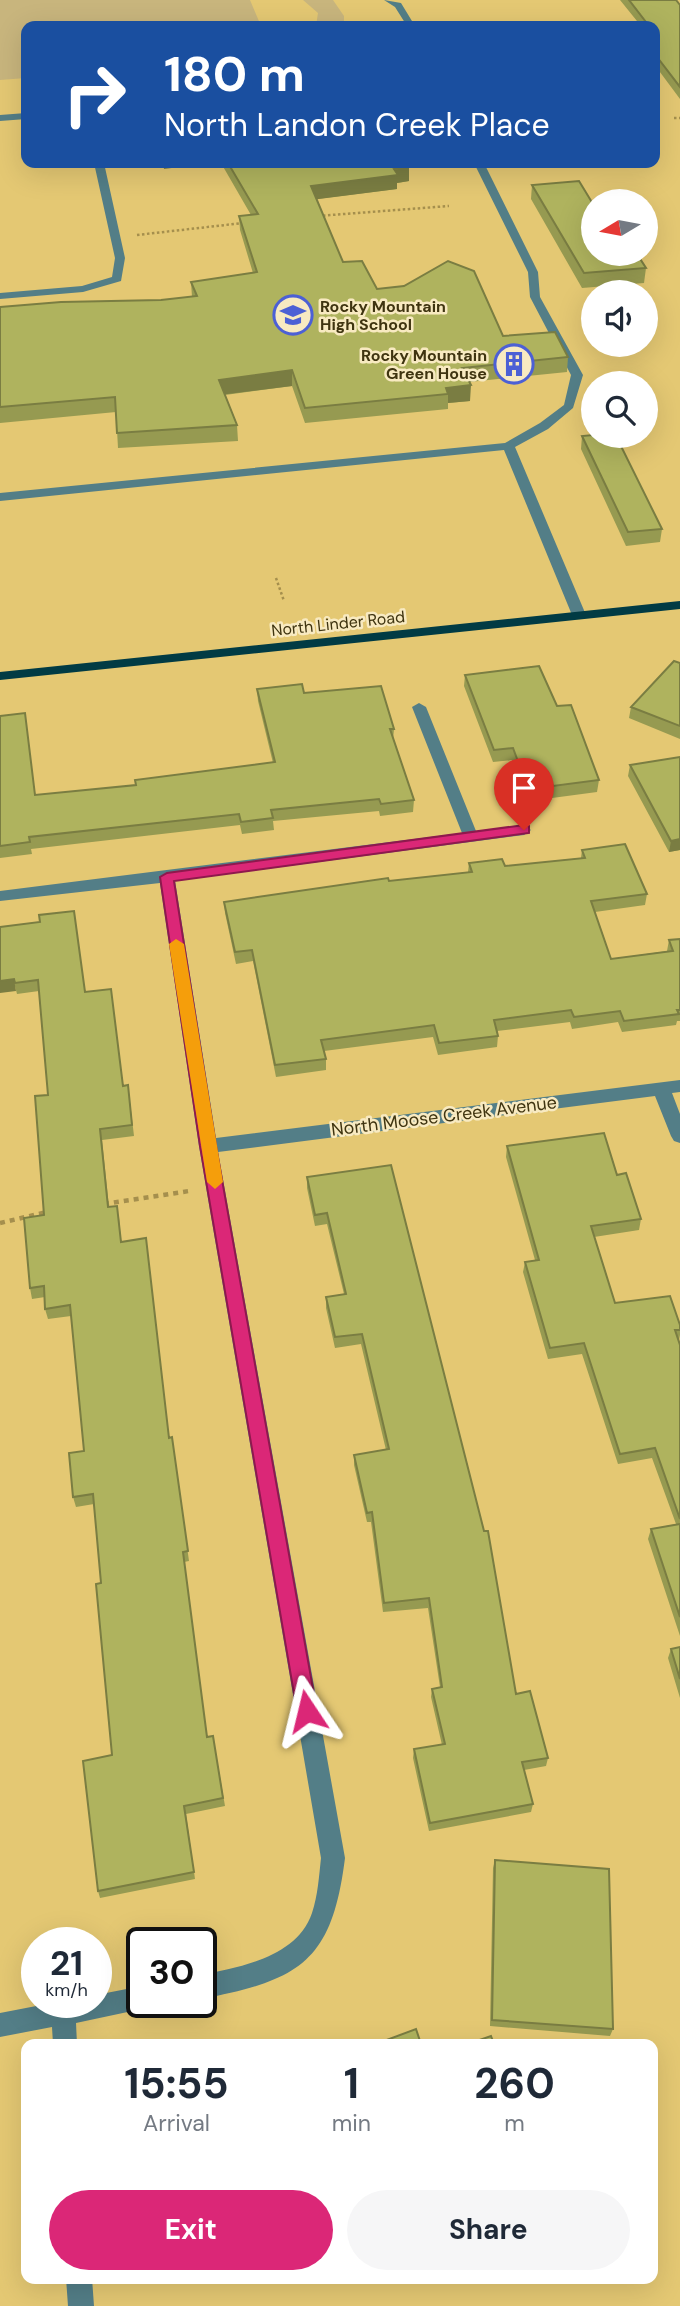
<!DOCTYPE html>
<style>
:root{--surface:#fff;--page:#f6f6f7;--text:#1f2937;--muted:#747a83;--accent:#db2777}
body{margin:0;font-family:"DM Sans",sans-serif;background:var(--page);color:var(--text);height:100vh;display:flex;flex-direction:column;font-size:26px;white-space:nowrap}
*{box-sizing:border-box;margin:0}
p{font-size:23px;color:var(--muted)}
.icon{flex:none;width:38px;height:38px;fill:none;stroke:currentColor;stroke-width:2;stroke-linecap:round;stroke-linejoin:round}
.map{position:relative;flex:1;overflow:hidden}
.drawer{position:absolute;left:21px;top:2039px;width:637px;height:245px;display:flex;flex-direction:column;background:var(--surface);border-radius:14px;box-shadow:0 7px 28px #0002}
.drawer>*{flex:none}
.hud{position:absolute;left:21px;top:21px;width:639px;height:147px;border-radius:14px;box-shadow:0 7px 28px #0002;background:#1a4fa0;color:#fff;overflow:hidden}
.needle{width:46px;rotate:260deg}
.fabs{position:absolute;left:581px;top:189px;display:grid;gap:14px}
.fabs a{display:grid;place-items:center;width:77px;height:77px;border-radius:50%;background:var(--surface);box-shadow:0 7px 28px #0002;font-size:35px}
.speed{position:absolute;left:21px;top:1927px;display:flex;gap:14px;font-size:35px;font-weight:700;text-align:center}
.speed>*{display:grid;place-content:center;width:91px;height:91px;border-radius:50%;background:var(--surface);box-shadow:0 7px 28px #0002;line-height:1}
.speed small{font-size:18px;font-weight:400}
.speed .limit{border:4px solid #111;border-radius:10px;background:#fff;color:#111}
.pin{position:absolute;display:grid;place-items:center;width:60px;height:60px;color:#fff;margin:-72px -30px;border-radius:50% 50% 50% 0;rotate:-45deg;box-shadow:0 0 7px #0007}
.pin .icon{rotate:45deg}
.me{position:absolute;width:77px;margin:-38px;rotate:350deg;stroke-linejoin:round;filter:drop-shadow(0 0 5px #0008)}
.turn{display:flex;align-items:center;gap:24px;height:147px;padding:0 28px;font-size:32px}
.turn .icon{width:91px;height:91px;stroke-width:2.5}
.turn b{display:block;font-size:49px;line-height:60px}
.eta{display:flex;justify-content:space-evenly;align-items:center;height:119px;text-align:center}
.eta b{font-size:42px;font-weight:700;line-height:49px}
.cta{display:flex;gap:14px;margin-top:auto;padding:14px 28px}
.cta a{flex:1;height:80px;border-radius:42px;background:var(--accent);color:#fff;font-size:28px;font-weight:700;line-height:80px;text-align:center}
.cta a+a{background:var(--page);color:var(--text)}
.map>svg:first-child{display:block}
.green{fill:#c8b57d}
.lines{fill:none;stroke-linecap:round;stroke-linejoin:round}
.path-far1{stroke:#a58f4d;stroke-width:2.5;stroke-dasharray:2.5 2.5;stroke-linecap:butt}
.path{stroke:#a58f4d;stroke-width:4.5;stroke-dasharray:5 5;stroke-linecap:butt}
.minor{fill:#537e87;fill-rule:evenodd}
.major{fill:#013b44;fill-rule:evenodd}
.wall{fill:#969a51}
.shaded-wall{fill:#7a7d42}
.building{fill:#afb35e;stroke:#7a7d42;stroke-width:2}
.route{fill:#db2777;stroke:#8e194d;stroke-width:2}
.slow{fill:#f59e0b}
.labels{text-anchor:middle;stroke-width:5;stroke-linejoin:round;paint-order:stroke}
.far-poi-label{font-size:16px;font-weight:bold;fill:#3f3410;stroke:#f8eac1;text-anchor:start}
.far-street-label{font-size:16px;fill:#3f3410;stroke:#f8eac1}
.street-label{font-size:18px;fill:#3f3410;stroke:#f8eac1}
</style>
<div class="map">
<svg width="680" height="2306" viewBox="0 0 680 2306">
<rect width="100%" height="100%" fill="#e4c873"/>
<path class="green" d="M 0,0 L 250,0 L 261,26 L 26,26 L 26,78 L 0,80 Z
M 303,0 L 333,0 L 344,16 L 344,26 L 316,26 L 318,13 Z"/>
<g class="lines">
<path class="path-far1" d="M 674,118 L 680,118
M 318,216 L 449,206
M 137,235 L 243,223
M 276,578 L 284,601"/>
<path class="path" d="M 104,1204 L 189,1191
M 0,1223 L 47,1212"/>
<path class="minor" d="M 384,0 L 401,3 L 415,26 L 407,26 L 395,7 Z
M 26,113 L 26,119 L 0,121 L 0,115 Z
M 94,163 L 104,163 L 125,258 L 121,281 L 83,292 L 0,299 L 0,293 L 82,286 L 112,277 L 115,258 Z
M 474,163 L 484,163 L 538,272 L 540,297 L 583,375 L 573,408 L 548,429 L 515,447 L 586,615 L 584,618 L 579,619 L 572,615 L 504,450 L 0,501 L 0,493 L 505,443 L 540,423 L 564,405 L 571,375 L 530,297 L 528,272 Z
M 419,703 L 426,707 L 476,831 L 524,825 L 531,830 L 524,835 L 175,881 L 216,1138 L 680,1080 L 680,1092 L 672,1093 L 680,1114 L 680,1143 L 674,1141 L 671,1136 L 655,1096 L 218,1152 L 345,1858 C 332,1961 301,1980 201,1999 L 201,1975 C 241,1967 297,1957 312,1913 C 318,1895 319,1876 321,1858 L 199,1146 L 160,883 L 0,901 L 0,891 L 462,833 L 412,707 Z
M 142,1986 L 142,2002 L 152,2002 L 151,2007 L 76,2023 L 77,2044 L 53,2044 L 52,2027 L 0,2037 L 0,2013 L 57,2002 L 96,2002 L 96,1995 Z
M 66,2278 L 92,2278 L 94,2306 L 68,2306 Z"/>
<path class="major" d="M 680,601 L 680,609 L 0,680 L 0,672 Z"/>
</g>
<path class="wall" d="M 620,0 L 676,0 L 680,5 L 680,99 L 654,64 L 654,26 L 641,26 Z
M 221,163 L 407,163 L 409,167 L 409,181 L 397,183 L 397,189 L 317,199 L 343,262 L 377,289 L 503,336 L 568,357 L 567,372 L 469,382 L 470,401 L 448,403 L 448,409 L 305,423 L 292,386 L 225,395 L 237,425 L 238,441 L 118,448 L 116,412 L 0,423 L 0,307 L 161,300 L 192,297 L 191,282 L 253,273 L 240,230 L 239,216 L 251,215 Z
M 532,185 L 593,254 L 646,268 L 644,283 L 582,288 L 531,199 Z
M 582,436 L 662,529 L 660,542 L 626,546 L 581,449 Z
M 680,663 L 680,739 L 629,718 L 631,707 Z
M 465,675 L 599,780 L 597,792 L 552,798 L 546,784 L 522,787 L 512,760 L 493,762 L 464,686 Z
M 257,689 L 304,693 L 394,729 L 393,740 L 414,800 L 413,812 L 380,816 L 379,811 L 273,821 L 274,830 L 242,834 L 240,825 L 31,849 L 32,854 L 0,858 L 0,716 L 25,713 L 35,795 L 135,785 L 273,763 L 258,701 Z
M 630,765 L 680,850 L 669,852 L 628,776 Z
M 582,850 L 647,894 L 645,905 L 595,912 L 611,959 L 667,951 L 669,940 L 680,939 L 680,1021 L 677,1021 L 676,1025 L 622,1032 L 618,1022 L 572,1029 L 570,1022 L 497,1031 L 498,1036 L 497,1047 L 438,1055 L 433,1037 L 324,1051 L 326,1059 L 326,1070 L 276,1077 L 253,961 L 236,964 L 225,913 L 224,902 L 468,872 L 469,863 L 505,866 L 581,858 Z
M 0,927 L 85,992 L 123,1086 L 128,1085 L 134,1136 L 102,1140 L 109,1207 L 119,1217 L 121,1242 L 169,1438 L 172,1437 L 189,1561 L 184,1562 L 207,1737 L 213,1736 L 225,1806 L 186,1814 L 195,1879 L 100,1898 L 98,1891 L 112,1755 L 101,1583 L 94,1504 L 76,1507 L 73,1497 L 84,1451 L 71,1316 L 48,1319 L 45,1309 L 45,1297 L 32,1299 L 30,1288 L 44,1215 L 48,1095 L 39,991 L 17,994 Z
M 507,1146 L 617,1175 L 641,1219 L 639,1230 L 594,1237 L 615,1303 L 680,1325 L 680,1335 L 679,1340 L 680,1345 L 680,1636 L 648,1539 L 651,1529 L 676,1524 L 652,1458 L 618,1464 L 582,1354 L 548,1359 L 523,1272 L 525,1262 L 535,1260 L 506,1157 Z
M 391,1165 L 516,1694 L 548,1758 L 546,1766 L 524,1770 L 533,1804 L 531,1812 L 429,1831 L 413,1758 L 414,1749 L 442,1745 L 431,1697 L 432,1689 L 440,1687 L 428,1608 L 383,1612 L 371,1522 L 367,1522 L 354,1465 L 354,1455 L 386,1450 L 361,1344 L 335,1348 L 326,1308 L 326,1297 L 344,1294 L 327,1224 L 315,1226 L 307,1188 L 307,1177 Z
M 680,1647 L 680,1698 L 668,1658 L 671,1649 Z
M 495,1860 L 613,2029 L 610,2036 L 490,2026 L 493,1868 Z"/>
<path class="shaded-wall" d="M 163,163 L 210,163 L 164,169 Z
M 409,167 L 409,181 L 397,183 L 397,189 L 311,200 L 311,186 Z
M 292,370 L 292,386 L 219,395 L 219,380 Z
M 471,385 L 470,401 L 448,403 L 448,394 L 446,388 Z
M 680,839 L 680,850 L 669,852 L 671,841 Z
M 14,979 L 16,991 L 0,993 L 0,981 Z"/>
<path class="building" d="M 629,0 L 676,0 L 680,5 L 680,87 L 654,53 L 654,26 L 645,26 L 649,26 Z
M 228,163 L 407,163 L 409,167 L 394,169 L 398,175 L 311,186 L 343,262 L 362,261 L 377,289 L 404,286 L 448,261 L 474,271 L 503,336 L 555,332 L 568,357 L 462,368 L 471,385 L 446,388 L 448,394 L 305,408 L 292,370 L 219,380 L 237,425 L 117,433 L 115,397 L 0,407 L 0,307 L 61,302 L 161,300 L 197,296 L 191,282 L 257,272 L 239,216 L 258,214 Z
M 579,181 L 593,204 L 593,254 L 637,254 L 646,268 L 584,273 L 532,185 Z
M 593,435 L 593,436 L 616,436 L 662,529 L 628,532 L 582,436 Z
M 674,661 L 680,663 L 680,726 L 631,707 Z
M 539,666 L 557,706 L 571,705 L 599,780 L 553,786 L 548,772 L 523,775 L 513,748 L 494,750 L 465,675 Z
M 302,684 L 304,693 L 381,686 L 394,729 L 390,729 L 414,800 L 381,804 L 379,799 L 271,810 L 273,818 L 241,822 L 239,814 L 29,837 L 30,842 L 0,846 L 0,716 L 25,713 L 35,795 L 136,785 L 135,780 L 275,762 L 257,689 Z
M 680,757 L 680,839 L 671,841 L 630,765 Z
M 625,844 L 647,894 L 591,901 L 611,959 L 673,951 L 669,940 L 680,939 L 680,1010 L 677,1010 L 679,1014 L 624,1021 L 620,1011 L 574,1017 L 571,1010 L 494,1020 L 498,1036 L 439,1043 L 434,1025 L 321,1040 L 326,1059 L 275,1065 L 252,950 L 235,952 L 224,902 L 388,878 L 389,881 L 472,872 L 469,863 L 502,859 L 505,866 L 585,858 L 582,850 Z
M 74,911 L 85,992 L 111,989 L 123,1086 L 128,1085 L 132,1125 L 100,1129 L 108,1207 L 117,1206 L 121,1242 L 146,1238 L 169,1438 L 172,1437 L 188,1551 L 183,1552 L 207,1737 L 213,1736 L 223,1798 L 184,1806 L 194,1872 L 98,1891 L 83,1761 L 112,1755 L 96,1584 L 101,1583 L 93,1494 L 73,1497 L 69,1453 L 84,1451 L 70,1305 L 45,1309 L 44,1286 L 30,1288 L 24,1218 L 44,1215 L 35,1096 L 48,1095 L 38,980 L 15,983 L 14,979 L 0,981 L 0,927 L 40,922 L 39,915 Z
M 604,1133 L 617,1175 L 626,1173 L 641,1219 L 591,1226 L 615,1303 L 670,1296 L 680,1325 L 680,1330 L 675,1330 L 680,1345 L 680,1519 L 655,1448 L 620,1454 L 584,1343 L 550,1348 L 525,1262 L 539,1260 L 507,1146 Z
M 391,1165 L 484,1531 L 488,1531 L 516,1694 L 530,1691 L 548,1758 L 522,1762 L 533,1804 L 430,1823 L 414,1749 L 445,1744 L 432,1689 L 442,1687 L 429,1598 L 384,1603 L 372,1512 L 367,1513 L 354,1455 L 389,1449 L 362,1334 L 335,1337 L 326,1297 L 346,1294 L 327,1213 L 315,1215 L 307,1177 Z
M 680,1524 L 680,1617 L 651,1529 Z
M 680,1647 L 680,1679 L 671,1649 Z
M 495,1860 L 609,1869 L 613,2029 L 492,2020 Z
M 416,2029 L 421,2044 L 376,2044 Z
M 491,2036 L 494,2044 L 468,2044 Z"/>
<path class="route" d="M 524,825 L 529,826 L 529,833 L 174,881 L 216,1146 L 317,1711 L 314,1717 L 307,1720 L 300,1717 L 297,1711 L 200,1146 L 160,877 L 167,873 Z"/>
<path class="slow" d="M 176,939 L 184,944 L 223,1182 L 215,1189 L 207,1182 L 169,944 Z"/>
<defs>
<g id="school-ring" transform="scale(2.0125)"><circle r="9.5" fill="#f8eac1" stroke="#4c60d5" stroke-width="1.5"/><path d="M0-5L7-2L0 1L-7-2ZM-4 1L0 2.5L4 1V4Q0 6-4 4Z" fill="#4c60d5"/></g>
<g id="building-ring" transform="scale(2.0125)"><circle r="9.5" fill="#f8eac1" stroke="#4c60d5" stroke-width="1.5"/><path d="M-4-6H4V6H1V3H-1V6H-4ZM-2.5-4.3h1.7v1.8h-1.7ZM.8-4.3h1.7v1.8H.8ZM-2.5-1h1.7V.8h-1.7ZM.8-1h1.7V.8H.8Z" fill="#4c60d5"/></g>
</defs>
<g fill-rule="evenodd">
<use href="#school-ring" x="293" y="315"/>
<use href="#building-ring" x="514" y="364"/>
</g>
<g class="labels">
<g class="far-poi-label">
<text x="320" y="312">Rocky Mountain<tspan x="320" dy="18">High School</tspan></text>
<text x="487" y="361" text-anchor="end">Rocky Mountain<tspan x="487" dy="18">Green House</tspan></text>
</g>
<g class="far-street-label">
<text transform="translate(338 623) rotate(-6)" y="6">North Linder Road</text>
</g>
<g class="street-label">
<text transform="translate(444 1116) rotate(-7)" y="6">North Moose Creek Avenue</text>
</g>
</g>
</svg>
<div class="fabs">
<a><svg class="needle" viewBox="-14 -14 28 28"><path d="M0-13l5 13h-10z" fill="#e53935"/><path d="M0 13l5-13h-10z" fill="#747a83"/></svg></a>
<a><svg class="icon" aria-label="sound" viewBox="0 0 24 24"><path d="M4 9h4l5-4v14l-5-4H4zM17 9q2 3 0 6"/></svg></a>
<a><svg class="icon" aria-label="search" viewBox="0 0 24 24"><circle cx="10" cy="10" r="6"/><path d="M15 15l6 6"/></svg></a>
</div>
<div class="speed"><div>21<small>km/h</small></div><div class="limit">30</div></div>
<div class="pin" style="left:524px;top:830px;background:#d93025"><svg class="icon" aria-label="arrive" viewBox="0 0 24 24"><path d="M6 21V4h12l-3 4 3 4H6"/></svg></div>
<svg class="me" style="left:307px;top:1711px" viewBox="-20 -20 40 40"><path d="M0-17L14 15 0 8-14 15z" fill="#db2777" stroke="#fff" stroke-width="4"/></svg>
<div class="hud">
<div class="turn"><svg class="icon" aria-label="right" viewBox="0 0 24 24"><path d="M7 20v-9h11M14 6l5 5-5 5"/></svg><div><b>180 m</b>North Landon Creek Place</div></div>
</div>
<section class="drawer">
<div class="eta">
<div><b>15:55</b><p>Arrival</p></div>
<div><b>1</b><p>min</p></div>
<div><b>260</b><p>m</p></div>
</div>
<div class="cta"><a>Exit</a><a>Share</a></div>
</section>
</div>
